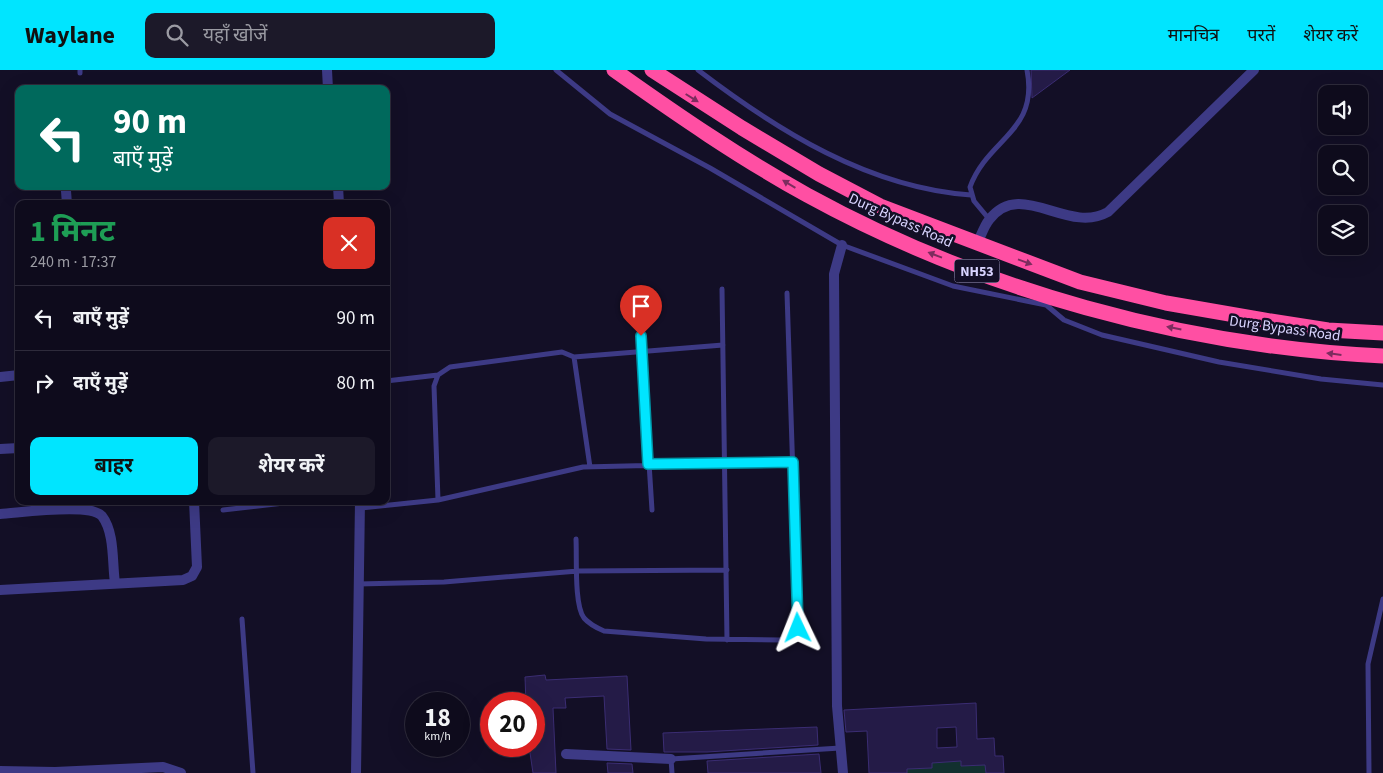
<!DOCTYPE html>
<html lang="hi">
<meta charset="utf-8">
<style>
:root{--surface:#0e0b1c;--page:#1c1929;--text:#f1f3f6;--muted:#9b9ba3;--line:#2e2b3b;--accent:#00e5ff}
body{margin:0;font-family:"Source Sans 3","Noto Sans Devanagari",sans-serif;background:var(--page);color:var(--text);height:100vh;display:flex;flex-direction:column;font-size:19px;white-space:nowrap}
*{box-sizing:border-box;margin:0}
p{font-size:16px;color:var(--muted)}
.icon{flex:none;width:28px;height:28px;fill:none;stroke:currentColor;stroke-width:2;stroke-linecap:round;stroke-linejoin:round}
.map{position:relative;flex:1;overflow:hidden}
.drawer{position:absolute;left:15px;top:130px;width:375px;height:305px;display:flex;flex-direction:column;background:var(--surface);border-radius:10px;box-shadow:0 5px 20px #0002,0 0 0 1px var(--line)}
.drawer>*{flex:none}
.banner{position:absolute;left:15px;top:15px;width:375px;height:105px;border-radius:10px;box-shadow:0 5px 20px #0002,0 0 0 1px var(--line);background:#00695c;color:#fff;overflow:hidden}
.fabs{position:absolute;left:1318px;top:15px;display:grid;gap:10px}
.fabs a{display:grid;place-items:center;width:50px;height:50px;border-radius:10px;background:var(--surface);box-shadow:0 5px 20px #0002,0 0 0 1px var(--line);font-size:25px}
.speed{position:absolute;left:405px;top:622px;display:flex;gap:10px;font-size:25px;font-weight:700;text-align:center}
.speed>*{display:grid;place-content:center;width:65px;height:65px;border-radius:50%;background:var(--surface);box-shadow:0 5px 20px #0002,0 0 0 1px var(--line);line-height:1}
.speed small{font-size:12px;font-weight:400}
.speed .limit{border:8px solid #d22;background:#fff;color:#111}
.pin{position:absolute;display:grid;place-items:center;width:42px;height:42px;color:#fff;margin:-51px -21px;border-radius:50% 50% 50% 0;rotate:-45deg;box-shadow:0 0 5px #0007}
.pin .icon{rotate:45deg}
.me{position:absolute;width:55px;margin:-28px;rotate:358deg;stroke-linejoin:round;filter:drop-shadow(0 0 4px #0008)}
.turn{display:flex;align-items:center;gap:18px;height:105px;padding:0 15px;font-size:22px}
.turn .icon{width:65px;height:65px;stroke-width:2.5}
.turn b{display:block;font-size:35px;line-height:42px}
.round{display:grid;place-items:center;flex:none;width:52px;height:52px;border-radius:10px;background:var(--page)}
.head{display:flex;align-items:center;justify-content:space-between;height:85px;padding:0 15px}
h1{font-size:30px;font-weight:700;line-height:38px;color:#1e9e55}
.cta{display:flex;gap:10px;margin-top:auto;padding:10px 15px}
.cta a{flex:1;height:58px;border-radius:10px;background:var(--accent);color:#111;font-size:20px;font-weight:700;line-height:58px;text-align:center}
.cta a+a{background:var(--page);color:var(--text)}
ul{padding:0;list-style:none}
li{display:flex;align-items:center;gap:15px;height:65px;padding:0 15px;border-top:1px solid var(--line)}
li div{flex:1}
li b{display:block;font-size:19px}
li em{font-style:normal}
header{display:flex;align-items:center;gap:30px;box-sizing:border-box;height:70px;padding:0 25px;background:var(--accent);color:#111}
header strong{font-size:24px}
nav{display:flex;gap:28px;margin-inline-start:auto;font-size:18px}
.search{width:350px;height:45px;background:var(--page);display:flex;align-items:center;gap:12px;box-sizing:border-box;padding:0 18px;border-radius:10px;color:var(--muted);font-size:19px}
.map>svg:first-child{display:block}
.green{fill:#12302f}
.building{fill:#241b47;stroke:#3b2d73;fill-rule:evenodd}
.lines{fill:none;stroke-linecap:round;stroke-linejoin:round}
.lane{stroke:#3d3a85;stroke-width:5}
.street{stroke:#3d3a85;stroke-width:10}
.highway{stroke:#ff4fa3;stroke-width:15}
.oneway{fill:#7d2c5e}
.route-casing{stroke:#0095a6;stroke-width:12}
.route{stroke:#00e5ff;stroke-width:9}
.labels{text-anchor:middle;stroke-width:5;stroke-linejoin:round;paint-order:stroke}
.shield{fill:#130f26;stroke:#9e99be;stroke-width:1}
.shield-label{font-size:14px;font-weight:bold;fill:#d9d4ff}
.street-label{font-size:15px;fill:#d9d4ff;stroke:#130f26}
</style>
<header>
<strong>Waylane</strong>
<div class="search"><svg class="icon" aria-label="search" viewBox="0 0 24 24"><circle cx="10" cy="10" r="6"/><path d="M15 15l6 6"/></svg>यहाँ खोजें</div>
<nav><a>मानचित्र</a><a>परतें</a><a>शेयर करें</a></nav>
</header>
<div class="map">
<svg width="1383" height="703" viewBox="0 0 1383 703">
<rect width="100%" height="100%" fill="#130f26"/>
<path class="green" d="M 985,689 L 986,703 L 907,703 L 907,699 L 903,699 L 932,698 L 932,693 L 961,691 L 962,696 L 976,696 Z"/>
<path class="building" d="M 1031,0 L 1070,0 L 1032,28 Z
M 545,605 L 546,610 L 627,606 L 631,680 L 607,679 L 604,626 L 565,628 L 566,638 L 553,638 L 556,703 L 533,703 L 529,676 L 534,676 L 534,634 L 526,634 L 525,607 Z
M 976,633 L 977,669 L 994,668 L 995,686 L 1003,686 L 1004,703 L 986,703 L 985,695 L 961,696 L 961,691 L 932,693 L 932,698 L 907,699 L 907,703 L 869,703 L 867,661 L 846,662 L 844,640 ZM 956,657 L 957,677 L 937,678 L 937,658 Z
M 817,657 L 818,675 L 707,682 L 664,682 L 663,663 Z
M 819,684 L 821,703 L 708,703 L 707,691 Z
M 607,693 L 632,694 L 633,703 L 608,703 Z"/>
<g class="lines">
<path class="lane" d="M 80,0 L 80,3
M 556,0 L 610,44 L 710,98 L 842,175 L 953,216 L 1046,235
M 698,0 C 778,61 869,118 971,125
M 989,149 L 974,131 L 970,117 C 988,68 1039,62 1027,0
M 722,219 L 727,570
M 638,220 L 652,440
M 1045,234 L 1064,250 L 1102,265 L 1219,292 L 1321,309 L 1383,315
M 574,287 L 723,275
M 386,311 L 438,305
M 438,430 L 434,316 L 438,305 L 450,297 L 562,282 L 574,287 L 590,397
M 361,438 L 438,430 L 583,397 L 793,392
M 223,440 L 301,431
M 576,469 C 577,487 574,535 584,548 C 590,555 597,558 604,561 L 706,569 L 780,570 L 793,566 L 798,559 L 787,223
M 358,514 L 444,512 L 578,501 L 727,500
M 242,549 L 253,703
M 672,703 L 671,689 L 840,678
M 1369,703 L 1368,594 L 1383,529"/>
<path class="street" d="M 327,0 L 328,19
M 338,116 L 339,134
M 66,121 L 67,134
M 977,174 C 981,166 984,156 989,150 C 1021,108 1067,165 1108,142 L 1254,0
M 842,175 L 834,204 L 837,636 L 843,703
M 0,307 L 19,305
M 0,379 L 19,378
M 0,444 C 19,443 90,432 102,446 C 115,463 112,493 115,513
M 0,520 L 183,510 L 192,506 L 197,497 L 194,431
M 566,684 L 671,689
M 0,701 L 55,702 L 163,697 L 181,703
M 356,703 L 360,431"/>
<path class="highway" d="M 614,0 C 676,44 740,88 807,125 C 980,220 1186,277 1383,286
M 652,0 L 742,58 L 819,104 L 880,136 L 1080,212 L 1166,233 L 1264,250 L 1328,260 L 1383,263"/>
</g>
<defs><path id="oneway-solid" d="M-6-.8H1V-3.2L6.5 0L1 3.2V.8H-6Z" transform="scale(1.25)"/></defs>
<g class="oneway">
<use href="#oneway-solid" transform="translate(692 28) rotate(32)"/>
<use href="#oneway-solid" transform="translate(789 114) rotate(-149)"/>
<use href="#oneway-solid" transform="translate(935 185) rotate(-159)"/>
<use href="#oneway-solid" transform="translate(1025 192) rotate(20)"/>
<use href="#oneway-solid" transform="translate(1174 258) rotate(-169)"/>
<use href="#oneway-solid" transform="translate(1334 284) rotate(-173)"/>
</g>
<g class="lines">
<g class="route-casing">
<path id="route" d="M 641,266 L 648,394 L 793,392 L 798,558"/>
</g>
<use href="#route" class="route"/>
</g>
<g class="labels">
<rect class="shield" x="954.5" y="189.5" width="45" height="23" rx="4"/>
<g class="shield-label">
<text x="977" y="206">NH53</text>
</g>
<g class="street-label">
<text transform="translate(901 150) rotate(24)" y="5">Durg Bypass Road</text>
<text transform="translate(1285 258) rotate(8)" y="5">Durg Bypass Road</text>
</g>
</g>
</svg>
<div class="fabs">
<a><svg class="icon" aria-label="sound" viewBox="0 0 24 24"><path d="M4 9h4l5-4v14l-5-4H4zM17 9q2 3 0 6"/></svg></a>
<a><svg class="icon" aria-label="search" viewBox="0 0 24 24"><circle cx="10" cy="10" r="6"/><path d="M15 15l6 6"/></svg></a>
<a><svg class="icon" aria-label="layers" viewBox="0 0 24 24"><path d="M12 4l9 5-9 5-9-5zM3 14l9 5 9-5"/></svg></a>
</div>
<div class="speed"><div>18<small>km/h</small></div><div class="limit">20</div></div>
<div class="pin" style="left:641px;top:266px;background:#d93025"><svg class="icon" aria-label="arrive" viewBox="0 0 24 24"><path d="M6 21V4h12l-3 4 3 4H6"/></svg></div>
<svg class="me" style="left:798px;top:558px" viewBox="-20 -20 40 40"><path d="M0-17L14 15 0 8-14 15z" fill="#00e5ff" stroke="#fff" stroke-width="4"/></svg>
<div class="banner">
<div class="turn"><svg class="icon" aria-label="left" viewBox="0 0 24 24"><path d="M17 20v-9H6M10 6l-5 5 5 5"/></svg><div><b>90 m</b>बाएँ मुड़ें</div></div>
</div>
<section class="drawer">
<div class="head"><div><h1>1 मिनट</h1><p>240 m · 17:37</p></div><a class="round" style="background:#d93025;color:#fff"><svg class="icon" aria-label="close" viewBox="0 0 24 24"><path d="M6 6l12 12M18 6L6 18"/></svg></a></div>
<ul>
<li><svg class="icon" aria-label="left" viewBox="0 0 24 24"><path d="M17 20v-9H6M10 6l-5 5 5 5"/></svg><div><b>बाएँ मुड़ें</b></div><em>90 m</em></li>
<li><svg class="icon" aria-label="right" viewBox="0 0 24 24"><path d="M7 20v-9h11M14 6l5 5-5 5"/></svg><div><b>दाएँ मुड़ें</b></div><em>80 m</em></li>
</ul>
<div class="cta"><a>बाहर</a><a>शेयर करें</a></div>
</section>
</div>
